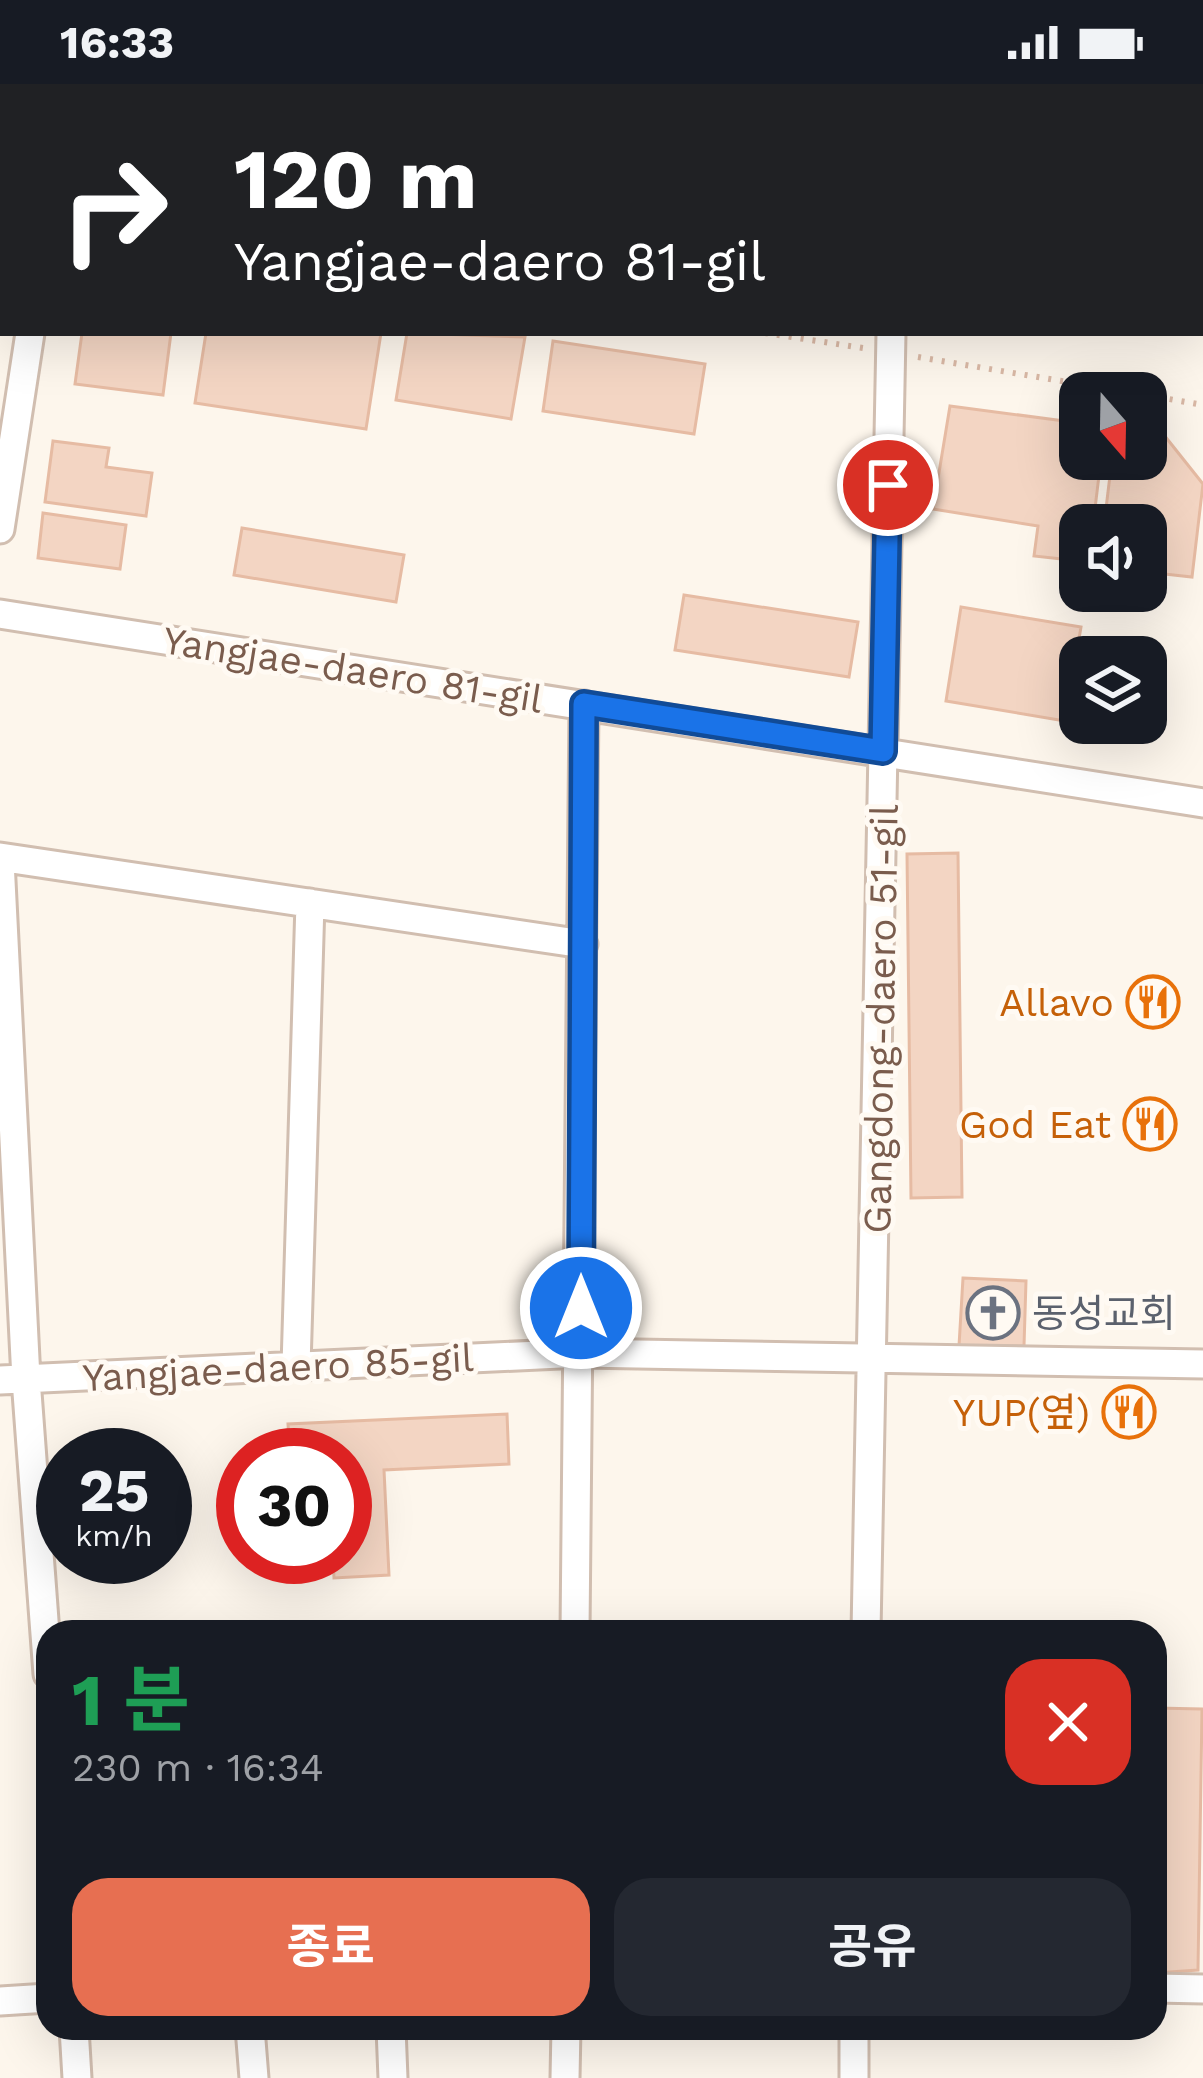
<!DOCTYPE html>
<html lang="ko">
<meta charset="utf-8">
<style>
:root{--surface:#171b24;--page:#242831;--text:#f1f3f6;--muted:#9ea1a6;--accent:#e76f51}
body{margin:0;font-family:"Work Sans","Noto Sans KR",sans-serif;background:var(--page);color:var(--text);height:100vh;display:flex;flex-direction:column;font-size:45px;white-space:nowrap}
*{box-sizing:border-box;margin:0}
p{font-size:39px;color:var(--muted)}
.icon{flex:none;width:66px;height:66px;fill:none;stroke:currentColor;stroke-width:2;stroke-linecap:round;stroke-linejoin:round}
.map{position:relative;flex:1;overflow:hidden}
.side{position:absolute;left:36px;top:1536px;width:1131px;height:420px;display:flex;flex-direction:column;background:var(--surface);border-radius:36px;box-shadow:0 12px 48px #0002}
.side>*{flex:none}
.guide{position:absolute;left:0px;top:0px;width:1203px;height:252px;box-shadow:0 12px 48px #0002;background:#202124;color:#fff;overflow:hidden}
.needle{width:78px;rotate:160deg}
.controls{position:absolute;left:1059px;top:288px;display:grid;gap:24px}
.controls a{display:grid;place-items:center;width:108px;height:108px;border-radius:24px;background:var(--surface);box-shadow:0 12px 48px #0002;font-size:60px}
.speed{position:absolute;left:36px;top:1344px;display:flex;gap:24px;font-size:60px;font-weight:700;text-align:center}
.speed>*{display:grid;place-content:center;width:156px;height:156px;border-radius:50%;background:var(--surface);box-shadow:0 12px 48px #0002;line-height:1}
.speed small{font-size:30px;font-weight:400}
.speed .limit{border:18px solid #d22;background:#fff;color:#111}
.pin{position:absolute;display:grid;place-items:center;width:102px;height:102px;color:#fff;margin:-51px;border:6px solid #fff;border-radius:50%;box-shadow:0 3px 12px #0007}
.me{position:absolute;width:132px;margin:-66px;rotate:0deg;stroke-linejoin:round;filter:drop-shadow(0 0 9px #0008)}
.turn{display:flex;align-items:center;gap:42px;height:252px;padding:0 36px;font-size:54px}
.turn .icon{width:156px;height:156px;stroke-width:2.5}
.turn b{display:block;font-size:84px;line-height:102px}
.round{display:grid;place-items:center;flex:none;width:126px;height:126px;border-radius:36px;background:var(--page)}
.overview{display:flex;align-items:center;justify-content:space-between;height:204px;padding:0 36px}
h1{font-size:72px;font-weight:700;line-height:90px;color:#1e9e55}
.primary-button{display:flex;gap:24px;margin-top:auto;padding:24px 36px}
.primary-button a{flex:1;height:138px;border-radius:36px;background:var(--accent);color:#fff;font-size:48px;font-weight:700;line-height:138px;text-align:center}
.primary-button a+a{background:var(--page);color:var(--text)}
.status{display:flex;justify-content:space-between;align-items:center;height:84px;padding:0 60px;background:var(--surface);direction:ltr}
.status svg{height:33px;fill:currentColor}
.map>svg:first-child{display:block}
.building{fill:#f3d5c3;stroke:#e6bba3;stroke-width:3}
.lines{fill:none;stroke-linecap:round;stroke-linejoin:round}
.minor-casing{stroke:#d1beb0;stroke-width:33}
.primary-casing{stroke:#dad1cd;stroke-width:51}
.path{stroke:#d9b8a5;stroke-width:6;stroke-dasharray:3 9;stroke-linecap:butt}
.minor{stroke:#fff;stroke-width:27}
.primary{stroke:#fbd9a5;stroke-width:45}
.route-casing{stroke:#114b97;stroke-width:30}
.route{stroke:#1a73e8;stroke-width:21}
.labels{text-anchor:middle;stroke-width:10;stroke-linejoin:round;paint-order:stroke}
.street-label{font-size:39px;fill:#7a5c4d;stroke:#fffaf3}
.food-label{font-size:39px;fill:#c56008;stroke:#fffaf3;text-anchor:end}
.worship-label{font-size:39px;fill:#5b616d;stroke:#fffaf3;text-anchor:start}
</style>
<div class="status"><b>16:33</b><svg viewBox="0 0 49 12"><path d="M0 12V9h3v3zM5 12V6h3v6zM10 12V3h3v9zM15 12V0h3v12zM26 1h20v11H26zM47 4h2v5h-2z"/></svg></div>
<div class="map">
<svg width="1203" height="1994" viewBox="0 0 1203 1994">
<rect width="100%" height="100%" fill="#fdf6ec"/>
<path class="building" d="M 82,249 L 171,249 L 163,311 L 75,300 Z
M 206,249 L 381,249 L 366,345 L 195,319 Z
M 407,249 L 525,253 L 511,335 L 396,316 Z
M 553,257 L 705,280 L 694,350 L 543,327 Z
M 950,322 L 1080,339 L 1080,375 L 1101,375 L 1093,441 L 1080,441 L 1080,477 L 1034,472 L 1038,442 L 933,425 Z
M 1146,344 L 1160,346 L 1203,400 L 1192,493 L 1146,488 L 1146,441 L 1104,441 L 1112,375 L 1146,375 Z
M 53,357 L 109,364 L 106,383 L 152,389 L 146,432 L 45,418 Z
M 43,429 L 126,441 L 120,485 L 38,474 Z
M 242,444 L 404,471 L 396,518 L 234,491 Z
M 684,511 L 858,538 L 849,593 L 675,566 Z
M 961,523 L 1081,543 L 1065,637 L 946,617 Z
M 958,769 L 962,1113 L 911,1114 L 907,770 Z
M 963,1194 L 1026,1197 L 1024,1262 L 959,1262 Z
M 507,1330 L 509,1380 L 384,1386 L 389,1491 L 334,1494 L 333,1473 L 345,1473 L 345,1371 L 290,1371 L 288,1340 Z
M 1155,1624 L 1202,1625 L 1198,1886 L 1155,1889 Z"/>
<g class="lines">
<g class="minor-casing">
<path id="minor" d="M 0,445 L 30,249
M 0,530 L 1203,719
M 0,773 L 583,860
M 0,777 L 26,1295 L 48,1590
M 296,1282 L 310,819
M 0,1296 L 581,1269 L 1203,1280
M 575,1548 L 584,621
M 866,1548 L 891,249
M 1155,1904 L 1203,1905
M 0,1917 L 48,1914
M 74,1944 L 77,1994
M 250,1944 L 254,1994
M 391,1944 L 393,1994
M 565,1994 L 566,1944
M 854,1994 L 854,1944"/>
</g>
<g class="primary-casing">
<path id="primary" d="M 614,0 L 634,3
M 0,26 L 3,27
M 1200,87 L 1203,88
M 1200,222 L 1203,222"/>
</g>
<path class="path" d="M 0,128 L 3,128
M 765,249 L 863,264
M 918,273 L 1133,309
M 1146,311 L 1203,321"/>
<use href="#minor" class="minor"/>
<use href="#primary" class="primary"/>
</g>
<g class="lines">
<g class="route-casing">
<path id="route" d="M 581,1224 L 584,620 L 883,667 L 888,401"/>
</g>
<use href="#route" class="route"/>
</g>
<defs>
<g id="restaurant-ring" transform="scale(2.7)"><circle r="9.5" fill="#fffaf3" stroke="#e8710a" stroke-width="1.5"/><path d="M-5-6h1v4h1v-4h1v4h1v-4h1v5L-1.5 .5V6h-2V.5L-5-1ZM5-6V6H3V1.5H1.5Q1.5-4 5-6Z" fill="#e8710a"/></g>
<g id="church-ring" transform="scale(2.7)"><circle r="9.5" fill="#fffaf3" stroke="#6b7280" stroke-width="1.5"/><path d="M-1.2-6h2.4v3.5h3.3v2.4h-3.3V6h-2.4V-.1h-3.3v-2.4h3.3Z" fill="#6b7280"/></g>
</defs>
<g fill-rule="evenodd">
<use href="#restaurant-ring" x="1153" y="918"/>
<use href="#restaurant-ring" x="1150" y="1040"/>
<use href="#church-ring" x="993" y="1229"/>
<use href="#restaurant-ring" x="1129" y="1328"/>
</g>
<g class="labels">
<g class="street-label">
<text transform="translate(353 585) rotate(9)" y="14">Yangjae-daero 81-gil</text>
<text transform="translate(880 935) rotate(-89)" y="14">Gangdong-daero 51-gil</text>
<text transform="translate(278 1283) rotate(-3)" y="14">Yangjae-daero 85-gil</text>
</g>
<g class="food-label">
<text x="1114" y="932">Allavo</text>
<text x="1111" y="1054">God Eat</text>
<text x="1090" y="1342">YUP(옆)</text>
</g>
<g class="worship-label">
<text x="1032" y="1243">동성교회</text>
</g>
</g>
</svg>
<div class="controls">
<a><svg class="needle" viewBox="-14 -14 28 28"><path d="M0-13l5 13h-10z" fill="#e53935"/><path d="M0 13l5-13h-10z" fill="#9ea1a6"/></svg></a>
<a><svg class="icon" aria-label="sound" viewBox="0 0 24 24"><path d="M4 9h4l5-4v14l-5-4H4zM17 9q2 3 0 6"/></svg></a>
<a><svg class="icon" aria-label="layers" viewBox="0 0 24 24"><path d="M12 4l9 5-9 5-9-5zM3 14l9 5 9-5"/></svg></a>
</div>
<div class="speed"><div>25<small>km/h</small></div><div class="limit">30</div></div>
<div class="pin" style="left:888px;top:401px;background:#d93025"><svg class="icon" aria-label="arrive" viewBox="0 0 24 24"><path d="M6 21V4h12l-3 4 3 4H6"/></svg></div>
<svg class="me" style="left:581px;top:1224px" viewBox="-20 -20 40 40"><circle r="17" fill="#1a73e8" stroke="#fff" stroke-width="3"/><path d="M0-11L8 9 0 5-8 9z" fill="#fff"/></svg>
<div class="guide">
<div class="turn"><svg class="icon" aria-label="right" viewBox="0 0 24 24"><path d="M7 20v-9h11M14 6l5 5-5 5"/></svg><div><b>120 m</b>Yangjae-daero 81-gil</div></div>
</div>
<section class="side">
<div class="overview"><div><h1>1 분</h1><p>230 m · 16:34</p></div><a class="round" style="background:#d93025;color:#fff"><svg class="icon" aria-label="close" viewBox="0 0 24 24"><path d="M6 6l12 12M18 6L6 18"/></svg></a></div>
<div class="primary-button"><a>종료</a><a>공유</a></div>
</section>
</div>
